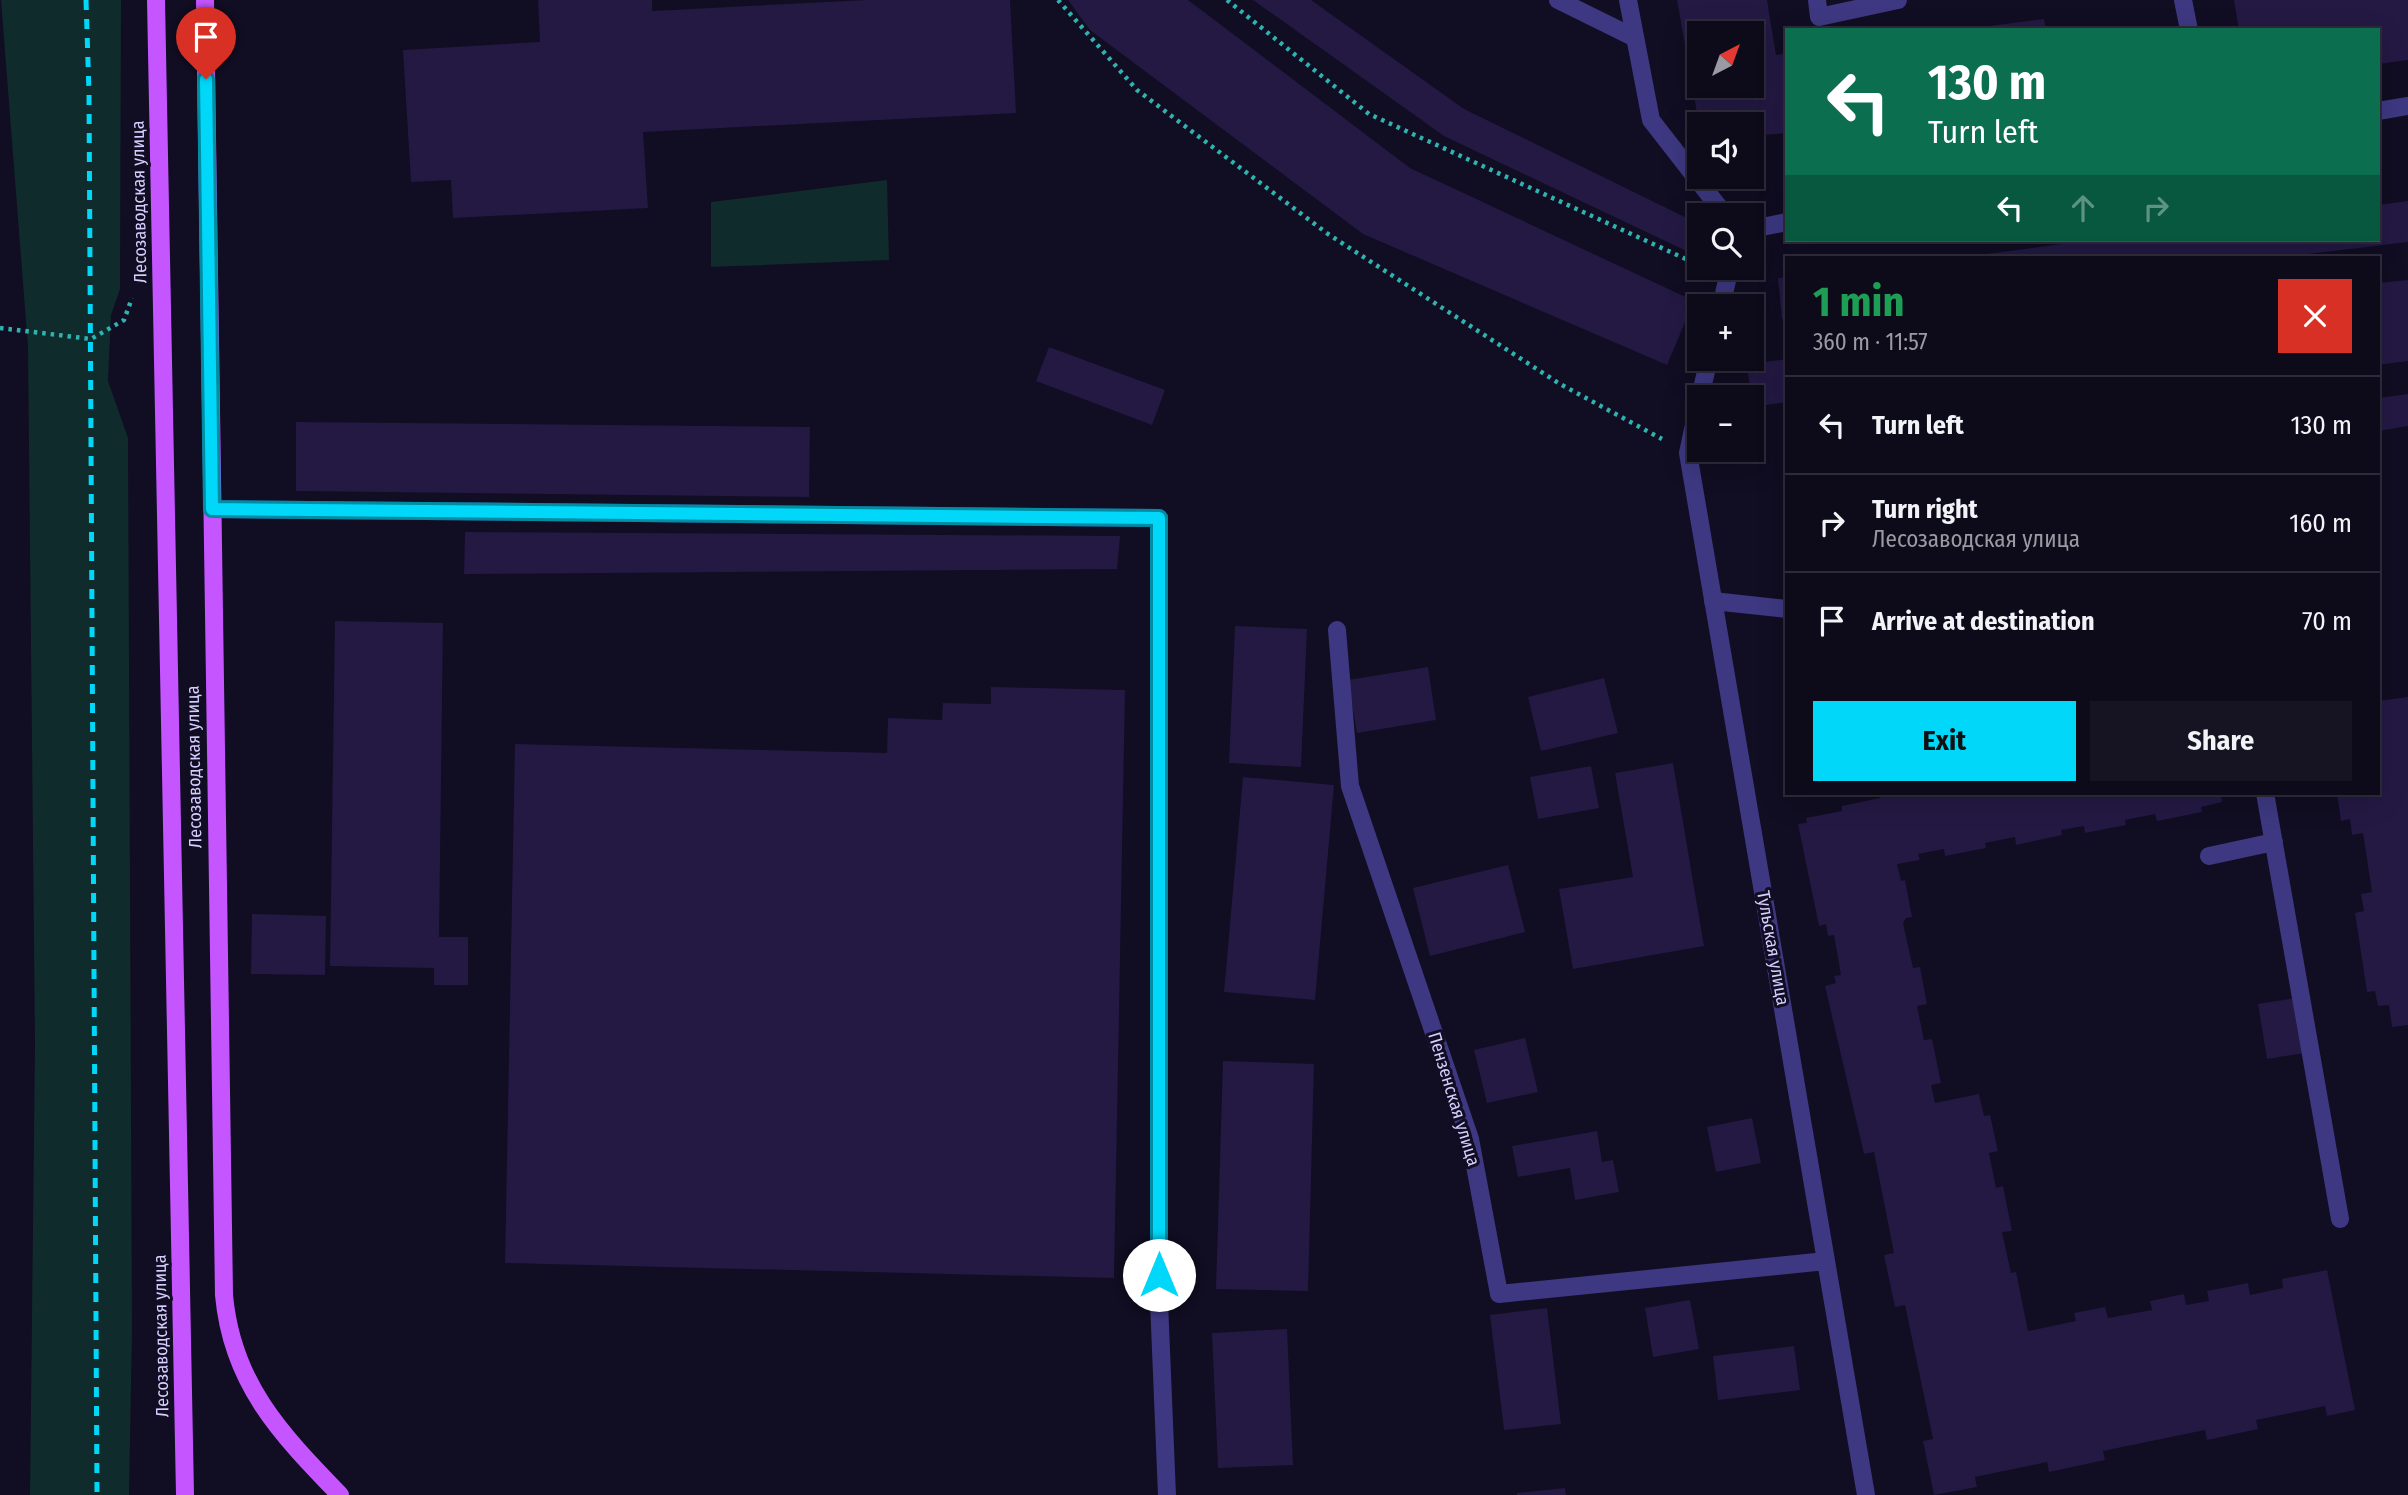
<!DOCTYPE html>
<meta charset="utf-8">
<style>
:root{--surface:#0d0a1a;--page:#161323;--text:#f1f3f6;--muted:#9a9aa2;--line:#2d2b39;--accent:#00d7f9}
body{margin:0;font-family:"Fira Sans Condensed",sans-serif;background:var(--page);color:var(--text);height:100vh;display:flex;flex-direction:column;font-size:26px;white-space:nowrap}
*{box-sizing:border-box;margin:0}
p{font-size:23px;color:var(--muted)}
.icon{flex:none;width:38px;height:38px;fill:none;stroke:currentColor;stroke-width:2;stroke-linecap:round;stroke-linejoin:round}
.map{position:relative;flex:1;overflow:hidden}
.panel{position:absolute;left:1785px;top:256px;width:595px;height:539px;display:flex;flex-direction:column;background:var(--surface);border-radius:0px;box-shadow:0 7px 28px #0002,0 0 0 2px var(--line)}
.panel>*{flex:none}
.hud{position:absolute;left:1785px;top:28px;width:595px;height:214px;border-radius:0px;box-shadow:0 7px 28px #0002,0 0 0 2px var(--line);background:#0b6e4f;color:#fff;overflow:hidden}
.needle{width:46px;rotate:41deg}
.buttons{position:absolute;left:1687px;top:21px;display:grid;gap:14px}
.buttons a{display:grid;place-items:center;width:77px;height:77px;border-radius:0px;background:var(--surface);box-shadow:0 7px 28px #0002,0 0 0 2px var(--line);font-size:35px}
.pin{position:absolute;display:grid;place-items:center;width:60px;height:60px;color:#fff;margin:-72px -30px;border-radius:50% 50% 50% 0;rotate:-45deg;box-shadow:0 0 7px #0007}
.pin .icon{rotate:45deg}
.me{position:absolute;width:77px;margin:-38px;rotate:0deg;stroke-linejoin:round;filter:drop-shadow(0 0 5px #0008)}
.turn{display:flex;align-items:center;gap:24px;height:147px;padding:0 28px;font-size:32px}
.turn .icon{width:91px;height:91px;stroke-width:2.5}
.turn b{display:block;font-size:49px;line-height:60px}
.lanes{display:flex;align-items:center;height:66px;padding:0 28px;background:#0003;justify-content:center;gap:35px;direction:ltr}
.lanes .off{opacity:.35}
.round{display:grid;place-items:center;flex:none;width:74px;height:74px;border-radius:0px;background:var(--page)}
.overview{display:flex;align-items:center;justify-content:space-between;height:119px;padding:0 28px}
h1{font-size:42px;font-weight:700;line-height:52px;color:#1e9e55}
.primary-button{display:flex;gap:14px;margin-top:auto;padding:14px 28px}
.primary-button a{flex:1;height:80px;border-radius:0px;background:var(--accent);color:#111;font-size:28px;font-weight:700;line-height:80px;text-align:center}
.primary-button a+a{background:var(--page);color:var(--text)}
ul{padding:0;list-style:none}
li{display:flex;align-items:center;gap:21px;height:98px;padding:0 28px;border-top:2px solid var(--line)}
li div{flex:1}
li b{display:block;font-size:26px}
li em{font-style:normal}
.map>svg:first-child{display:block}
.green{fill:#102b2b}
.building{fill:#231943;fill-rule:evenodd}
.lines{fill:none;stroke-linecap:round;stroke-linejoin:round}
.path{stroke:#2db4b0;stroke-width:4.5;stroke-dasharray:3.5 5;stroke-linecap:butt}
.service{stroke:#3d3881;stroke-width:18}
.minor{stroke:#3d3881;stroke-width:18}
.primary{stroke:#c555ff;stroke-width:18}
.rail{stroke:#00d7f9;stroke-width:5;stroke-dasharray:10 9;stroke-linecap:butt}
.route-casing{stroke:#008ca2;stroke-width:18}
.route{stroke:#00d7f9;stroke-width:12}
.labels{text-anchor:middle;stroke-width:6;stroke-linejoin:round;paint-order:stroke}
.street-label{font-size:18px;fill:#d5ceff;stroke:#110d22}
</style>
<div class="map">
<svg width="2408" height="1495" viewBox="0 0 2408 1495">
<rect width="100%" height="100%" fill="#110d22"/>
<path class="green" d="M 1,0 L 121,0 L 120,289 L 111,315 L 108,381 L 128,438 L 132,1330 L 129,1495 L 30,1495 L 35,1044 L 28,347 Z
M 887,180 L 889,260 L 711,267 L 711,202 Z"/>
<path class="building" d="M 538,0 L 652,0 L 652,11 L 867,0 L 1010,0 L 1016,113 L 643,132 L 648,208 L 453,218 L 451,180 L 411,182 L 403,50 L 540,42 Z
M 1068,0 L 1188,0 L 1410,168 L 1694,301 L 1667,365 L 1363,234 L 1090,30 Z
M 1253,0 L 1311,0 L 1464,109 L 1699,224 L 1699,257 L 1444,136 Z
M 1677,0 L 1767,0 L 1776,55 L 1787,53 L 1787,133 L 1752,136 L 1752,124 L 1699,124 ZM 1699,33 L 1752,33 L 1752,86 L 1699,86 Z
M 2234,0 L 2408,0 L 2408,60 L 2378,64 L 2378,30 L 2239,30 Z
M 2044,19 L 2046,30 L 1974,30 L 1974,28 Z
M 2408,201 L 2408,242 L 2283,257 L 1964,257 L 2092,240 L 2378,240 L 2378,205 Z
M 1787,277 L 1787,319 L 1782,319 L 1778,278 Z
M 2408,280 L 2408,361 L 2378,365 L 2378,283 Z
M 1049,347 L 1165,390 L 1152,425 L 1036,381 Z
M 1787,359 L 1787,402 L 1752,407 L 1747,364 Z
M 2408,394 L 2408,426 L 2378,431 L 2378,398 Z
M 296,422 L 810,427 L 809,497 L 296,491 Z
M 465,532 L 1120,536 L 1117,569 L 464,574 Z
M 335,621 L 443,623 L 439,937 L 468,937 L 468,985 L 434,985 L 434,968 L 330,966 Z
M 1235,626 L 1307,629 L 1301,767 L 1229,763 Z
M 1428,667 L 1436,720 L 1357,733 L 1348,680 Z
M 1604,678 L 1618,733 L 1541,751 L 1528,697 Z
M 991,687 L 1125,690 L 1114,1278 L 505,1263 L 515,744 L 887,753 L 888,718 L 942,720 L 943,703 L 991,704 Z
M 2408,697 L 2408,1025 L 2392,1027 L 2389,1005 L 2378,1006 L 2375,991 L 2367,992 L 2355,913 L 2364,911 L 2361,894 L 2372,892 L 2363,833 L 2352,835 L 2350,819 L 2341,821 L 2337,793 L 2378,793 L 2378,701 Z
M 1673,763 L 1704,946 L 1573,969 L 1559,889 L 1633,877 L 1615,773 Z
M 1591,766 L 1599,808 L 1538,819 L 1530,777 Z
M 1243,777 L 1334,785 L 1315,1000 L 1224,992 Z
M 1880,793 L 2221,793 L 2222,802 L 2201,807 L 2202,812 L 2157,821 L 2155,814 L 2125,820 L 2126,825 L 2085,833 L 2084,826 L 2061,830 L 2062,835 L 2016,845 L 2015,837 L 1985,843 L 1986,848 L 1945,856 L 1944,849 L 1918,854 L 1920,860 L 1897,864 L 1901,881 L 1905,880 L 1912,917 L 1906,918 L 1903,923 L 1913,968 L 1920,967 L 1927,1004 L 1917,1006 L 1924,1040 L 1932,1039 L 1941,1083 L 1931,1085 L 1935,1103 L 1979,1094 L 1984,1116 L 1990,1115 L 1998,1151 L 1989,1153 L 1996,1188 L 2003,1186 L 2012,1231 L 2002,1232 L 2011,1273 L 2016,1272 L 2028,1331 L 2076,1321 L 2074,1313 L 2105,1307 L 2108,1318 L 2152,1310 L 2150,1301 L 2184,1294 L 2186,1305 L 2209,1301 L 2207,1291 L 2248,1283 L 2250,1295 L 2283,1288 L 2282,1279 L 2327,1270 L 2355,1410 L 2327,1416 L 2325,1406 L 2256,1420 L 2258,1429 L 2207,1440 L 2205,1430 L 2103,1451 L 2105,1460 L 2049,1472 L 2047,1462 L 1975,1477 L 1977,1487 L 1934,1495 L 1923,1441 L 1933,1439 L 1905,1305 L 1895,1307 L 1884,1255 L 1894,1253 L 1874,1152 L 1864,1154 L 1825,986 L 1836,983 L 1834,976 L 1841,975 L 1834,935 L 1828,936 L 1826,924 L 1819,926 L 1798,824 L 1807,823 L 1806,818 L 1842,811 L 1842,806 L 1880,798 Z
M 1508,865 L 1525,932 L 1430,956 L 1413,888 Z
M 252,914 L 326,916 L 325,975 L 251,974 Z
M 2295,998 L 2304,1053 L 2267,1059 L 2258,1004 Z
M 1525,1038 L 1538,1092 L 1487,1103 L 1474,1050 Z
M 1223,1061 L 1314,1064 L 1308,1291 L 1216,1289 Z
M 1752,1118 L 1761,1163 L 1716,1172 L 1707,1127 Z
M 1597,1131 L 1602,1162 L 1613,1160 L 1619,1192 L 1575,1200 L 1570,1168 L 1518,1177 L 1512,1146 Z
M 1690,1300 L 1699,1349 L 1653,1357 L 1645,1308 Z
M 1547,1308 L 1561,1424 L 1504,1430 L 1490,1315 Z
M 1287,1329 L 1293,1465 L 1218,1468 L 1212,1333 Z
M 1794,1346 L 1800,1390 L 1718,1400 L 1713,1356 Z
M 1565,1488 L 1566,1495 L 1517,1495 L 1517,1493 Z"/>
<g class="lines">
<path class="path" d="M 1058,0 L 1137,90 L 1328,234 L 1560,384 L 1662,439
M 1227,0 L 1369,114 L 1699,265
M 0,328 L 91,339 L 124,320 L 132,298"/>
<path class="service" d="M 1558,0 L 1635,38
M 1817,0 L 1819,17 L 1898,0
M 2183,0 L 2189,30
M 212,509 L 1159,518
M 1713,601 L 1787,609
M 2265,793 L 2340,1219
M 2209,856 L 2274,842"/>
<path class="minor" d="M 1628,0 L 1651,120 L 1725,215
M 2378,111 L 2408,106
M 1752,229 L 1787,222
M 1721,306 L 1730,268
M 1700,397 L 1709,359
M 1699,402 L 1688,453 L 1866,1495
M 1159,518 L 1159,1302 L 1167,1495
M 1337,630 L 1350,786 L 1470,1139 L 1499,1294 L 1826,1261"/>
<path class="primary" d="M 156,0 L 185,1495
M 205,0 L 224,1295 C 232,1384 281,1434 340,1495"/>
<path class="rail" d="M 86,0 L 89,93 L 97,1495"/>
</g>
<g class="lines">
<g class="route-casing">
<path id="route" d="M 206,79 L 212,509 L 1159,518 L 1159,1275"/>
</g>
<use href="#route" class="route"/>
</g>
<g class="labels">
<g class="street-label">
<text transform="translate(139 202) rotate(-91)" y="6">Лесозаводская улица</text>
<text transform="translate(194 767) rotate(-91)" y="6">Лесозаводская улица</text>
<text transform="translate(1773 948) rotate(80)" y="6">Тульская улица</text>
<text transform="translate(1454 1099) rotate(73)" y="6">Пензенская улица</text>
<text transform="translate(161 1336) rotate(-91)" y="6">Лесозаводская улица</text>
</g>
</g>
</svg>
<div class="buttons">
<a><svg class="needle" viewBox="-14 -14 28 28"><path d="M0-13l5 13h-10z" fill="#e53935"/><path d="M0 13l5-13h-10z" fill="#9a9aa2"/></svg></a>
<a><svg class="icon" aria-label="sound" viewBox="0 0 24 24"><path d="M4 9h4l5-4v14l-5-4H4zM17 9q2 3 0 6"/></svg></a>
<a><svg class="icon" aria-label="search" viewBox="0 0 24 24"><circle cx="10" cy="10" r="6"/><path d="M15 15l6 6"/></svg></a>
<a>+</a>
<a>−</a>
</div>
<div class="pin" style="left:206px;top:79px;background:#d93025"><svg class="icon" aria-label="arrive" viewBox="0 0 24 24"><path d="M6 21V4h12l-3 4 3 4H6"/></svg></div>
<svg class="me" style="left:1159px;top:1275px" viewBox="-20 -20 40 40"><circle r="19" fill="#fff"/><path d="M0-13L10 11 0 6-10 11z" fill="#00d7f9"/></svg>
<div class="hud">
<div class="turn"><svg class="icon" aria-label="left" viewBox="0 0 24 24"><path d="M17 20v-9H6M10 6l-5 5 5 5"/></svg><div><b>130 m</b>Turn left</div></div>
<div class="lanes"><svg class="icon" aria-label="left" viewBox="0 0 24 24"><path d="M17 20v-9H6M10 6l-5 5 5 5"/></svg><svg class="icon off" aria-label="ahead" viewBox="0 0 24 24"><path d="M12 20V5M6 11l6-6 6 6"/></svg><svg class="icon off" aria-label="right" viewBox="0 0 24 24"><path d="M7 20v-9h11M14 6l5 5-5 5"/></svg></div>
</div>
<section class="panel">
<div class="overview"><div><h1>1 min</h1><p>360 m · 11:57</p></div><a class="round" style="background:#d93025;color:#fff"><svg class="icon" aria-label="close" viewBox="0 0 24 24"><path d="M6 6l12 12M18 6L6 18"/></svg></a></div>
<ul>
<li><svg class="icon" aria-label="left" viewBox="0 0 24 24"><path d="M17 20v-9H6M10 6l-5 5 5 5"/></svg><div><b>Turn left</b></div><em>130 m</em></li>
<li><svg class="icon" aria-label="right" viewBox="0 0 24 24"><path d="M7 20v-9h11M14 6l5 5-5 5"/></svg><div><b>Turn right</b><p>Лесозаводская улица</p></div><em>160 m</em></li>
<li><svg class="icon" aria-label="arrive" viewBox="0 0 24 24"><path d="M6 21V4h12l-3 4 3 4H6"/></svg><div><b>Arrive at destination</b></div><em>70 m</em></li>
</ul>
<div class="primary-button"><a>Exit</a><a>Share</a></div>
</section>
</div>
